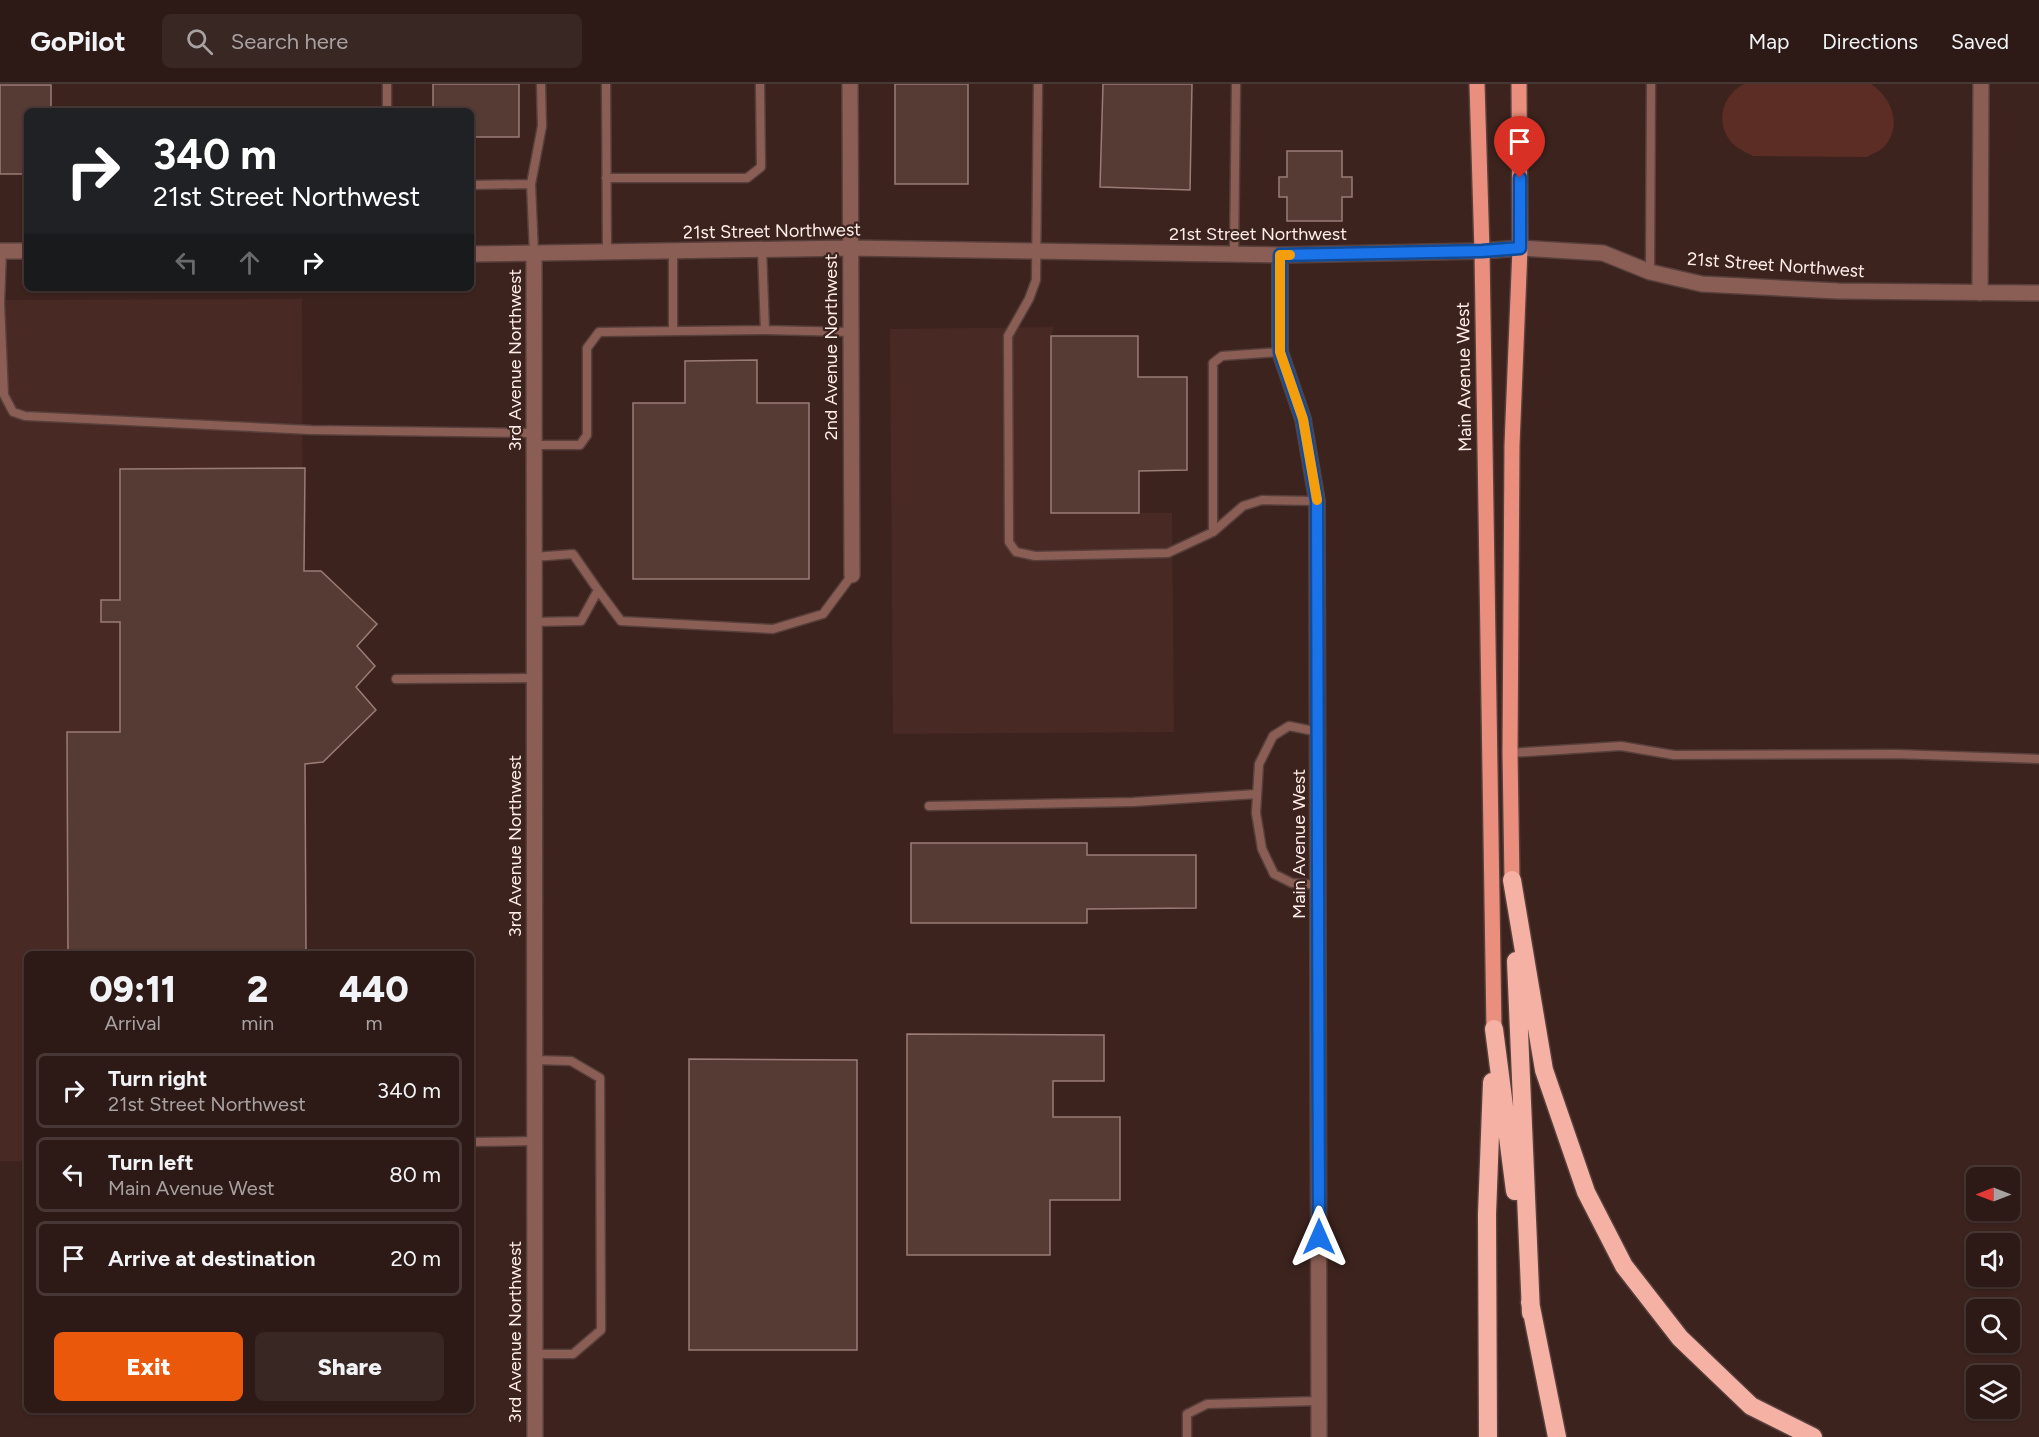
<!DOCTYPE html>
<style>
:root{--surface:#2d1a16;--page:#392723;--text:#f1f3f6;--muted:#a7a1a1;--line:#483835;--accent:#ea580c}
body{margin:0;font-family:Figtree,sans-serif;background:var(--page);color:var(--text);height:100vh;display:flex;flex-direction:column;font-size:22px;white-space:nowrap}
*{box-sizing:border-box;margin:0}
p{font-size:20px;color:var(--muted)}
.icon{flex:none;width:33px;height:33px;fill:none;stroke:currentColor;stroke-width:2;stroke-linecap:round;stroke-linejoin:round}
.map{position:relative;flex:1;overflow:hidden}
.drawer{position:absolute;left:24px;top:867px;width:450px;height:462px;display:flex;flex-direction:column;background:var(--surface);border-radius:9px;box-shadow:0 2px 4px #0004,0 0 0 2px var(--line)}
.drawer>*{flex:none}
.banner{position:absolute;left:24px;top:24px;width:450px;height:183px;border-radius:9px;box-shadow:0 2px 4px #0004,0 0 0 2px var(--line);background:#202124;color:#fff;overflow:hidden}
.needle{width:39px;rotate:270deg}
.controls{position:absolute;left:1966px;top:1083px;display:grid;gap:12px}
.controls a{display:grid;place-items:center;width:54px;height:54px;border-radius:9px;background:var(--surface);box-shadow:0 2px 4px #0004,0 0 0 2px var(--line);font-size:30px}
.pin{position:absolute;display:grid;place-items:center;width:51px;height:51px;color:#fff;margin:-62px -26px;border-radius:50% 50% 50% 0;rotate:-45deg;box-shadow:0 0 6px #0007}
.pin .icon{rotate:45deg}
.me{position:absolute;width:66px;margin:-33px;rotate:0deg;stroke-linejoin:round;filter:drop-shadow(0 0 4px #0008)}
.turn{display:flex;align-items:center;gap:21px;height:126px;padding:0 30px;font-size:27px}
.turn .icon{width:78px;height:78px;stroke-width:2.5}
.turn b{display:block;font-size:42px;line-height:51px}
.lanes{display:flex;align-items:center;height:57px;padding:0 30px;background:#0003;justify-content:center;gap:30px;direction:ltr}
.lanes .off{opacity:.35}
.eta{display:flex;justify-content:space-evenly;align-items:center;height:102px;text-align:center}
.eta b{font-size:36px;font-weight:800;line-height:42px}
.button{display:flex;gap:12px;margin-top:auto;padding:12px 30px}
.button a{flex:1;height:69px;border-radius:9px;background:var(--accent);color:#fff;font-size:24px;font-weight:800;line-height:69px;text-align:center}
.button a+a{background:var(--page);color:var(--text)}
ul{padding:0;list-style:none}
li{display:flex;align-items:center;gap:18px;height:75px;margin:0 12px 9px;padding:0 18px;border:3px solid var(--line);border-radius:9px}
li div{flex:1}
li b{display:block;font-size:22px}
li em{font-style:normal}
header{display:flex;align-items:center;gap:36px;box-sizing:border-box;height:84px;padding:0 30px;background:var(--surface);border-bottom:2px solid var(--line)}
header strong{font-size:28px}
nav{display:flex;gap:33px;margin-inline-start:auto;font-size:21px}
.search{width:420px;height:54px;background:var(--page);display:flex;align-items:center;gap:15px;box-sizing:border-box;padding:0 21px;border-radius:9px;color:var(--muted);font-size:22px}
.map>svg:first-child{display:block}
.built{fill:#492923}
.green{fill:#5c2d24}
.building{fill:#563b35;stroke:#9a7c75;stroke-width:1.5}
.lines{fill:none;stroke-linecap:round;stroke-linejoin:round}
.lane-casing{stroke:#573f3b;stroke-width:11}
.street-casing{stroke:#573f3b;stroke-width:18}
.primary-casing{stroke:#573f3b;stroke-width:18}
.highway-casing{stroke:#573f3b;stroke-width:21}
.lane{stroke:#8b5e55;stroke-width:8}
.street{stroke:#8b5e55;stroke-width:15}
.primary{stroke:#ea8f7d;stroke-width:15}
.highway{stroke:#f4b1a4;stroke-width:18}
.route-casing{stroke:#114b97;stroke-width:15}
.route{stroke:#1a73e8;stroke-width:10}
.slow{stroke:#f59e0b;stroke-width:10}
.labels{text-anchor:middle;stroke-width:4.5;stroke-linejoin:round;paint-order:stroke}
.street-label{font-size:18px;fill:#ffedea;stroke:#3c231e}
</style>
<header>
<strong>GoPilot</strong>
<div class="search"><svg class="icon" aria-label="search" viewBox="0 0 24 24"><circle cx="10" cy="10" r="6"/><path d="M15 15l6 6"/></svg>Search here</div>
<nav><a>Map</a><a>Directions</a><a>Saved</a></nav>
</header>
<div class="map">
<svg width="2039" height="1353" viewBox="0 0 2039 1353">
<rect width="100%" height="100%" fill="#3c231e"/>
<path class="built" d="M 302,215 L 304,870 L 27,870 L 27,1077 L 0,1077 L 0,216 Z
M 1054,243 L 1051,252 L 1051,429 L 1172,429 L 1174,648 L 893,650 L 890,245 Z"/>
<path class="green" d="M 1744,0 L 1871,0 C 1892,14 1903,42 1884,63 C 1880,67 1872,70 1867,73 L 1753,72 C 1743,67 1732,62 1727,52 C 1716,33 1725,9 1744,0 Z"/>
<path class="building" d="M 433,0 L 519,0 L 519,53 L 471,53 L 471,27 L 433,27 Z
M 895,0 L 968,0 L 968,100 L 895,100 Z
M 1103,0 L 1192,0 L 1190,106 L 1100,103 Z
M 0,1 L 51,1 L 51,27 L 27,27 L 27,90 L 0,90 Z
M 1287,67 L 1342,67 L 1342,93 L 1352,93 L 1352,113 L 1342,113 L 1342,137 L 1287,137 L 1287,113 L 1279,113 L 1279,93 L 1287,93 Z
M 1051,252 L 1138,252 L 1138,293 L 1187,293 L 1187,386 L 1139,387 L 1139,429 L 1051,429 Z
M 757,276 L 757,319 L 809,319 L 809,495 L 633,495 L 633,319 L 685,319 L 685,277 Z
M 305,384 L 304,487 L 321,487 L 377,540 L 357,562 L 375,582 L 356,603 L 376,626 L 323,678 L 305,680 L 306,870 L 68,870 L 67,648 L 120,648 L 120,538 L 101,538 L 101,516 L 120,516 L 120,385 Z
M 911,759 L 1087,759 L 1087,771 L 1196,771 L 1196,824 L 1087,825 L 1087,839 L 911,839 Z
M 907,950 L 1104,951 L 1104,997 L 1053,997 L 1053,1033 L 1120,1033 L 1120,1116 L 1050,1116 L 1050,1171 L 907,1171 Z
M 689,975 L 857,976 L 857,1266 L 689,1266 Z"/>
<g class="lines">
<g class="lane-casing">
<path id="lane" d="M 606,0 L 607,169
M 1038,0 L 1036,196 L 1029,215 L 1008,252 L 1009,458 L 1016,468 L 1035,472 L 1168,469 L 1213,448 L 1243,422 L 1262,416 L 1317,417
M 387,27 L 387,0
M 606,94 L 747,94 L 761,83 L 760,0
M 471,101 L 531,100
M 762,166 L 765,246
M 2,167 L 0,219 L 4,311 L 13,328 L 25,332 L 311,346 L 534,349
M 673,167 L 673,247
M 534,170 L 531,100 L 542,42 L 541,0
M 1234,171 L 1236,0
M 1650,188 L 1651,0
M 534,361 L 580,361 L 587,351 L 587,264 L 599,248 L 765,246 L 850,248
M 1213,448 L 1213,279 L 1222,272 L 1280,268
M 534,473 L 573,470 L 598,506 L 581,537 L 534,538
M 598,506 L 621,537 L 773,545 L 823,530 L 852,491
M 396,595 L 534,594
M 1319,648 L 1289,642 L 1273,652 L 1259,680 L 1256,729 L 1262,765 L 1274,790 L 1292,799 L 1319,801
M 1510,669 L 1621,662 L 1674,671 L 1896,670 L 2039,675
M 929,722 L 1133,718 L 1257,710
M 534,976 L 571,977 L 600,994 L 601,1246 L 573,1270 L 535,1270
M 471,1058 L 535,1057
M 1187,1353 L 1187,1330 L 1207,1320 L 1319,1317"/>
</g>
<g class="street-casing">
<path id="street" d="M 850,0 L 852,491
M 0,167 L 27,167
M 471,170 L 850,164 L 1280,171 L 1482,167 L 1520,164 L 1603,169 L 1650,188 L 1702,200 L 1838,207 L 2039,209
M 534,170 L 535,1353
M 1280,171 L 1280,268 L 1303,335 L 1317,417 L 1319,1353
M 1980,209 L 1981,0"/>
</g>
<g class="primary-casing">
<path id="primary" d="M 1477,0 L 1482,167 L 1494,945
M 1512,796 L 1510,669 L 1512,361 L 1520,164 L 1519,0"/>
</g>
<g class="highway-casing">
<path id="highway" d="M 1512,796 L 1544,986 L 1586,1108 L 1624,1182 L 1680,1254 L 1751,1322 L 1813,1353
M 1516,877 L 1531,1229
M 1494,945 L 1515,1107
M 1530,1218 L 1557,1353
M 1488,1353 L 1487,1130 L 1492,998"/>
</g>
<use href="#lane" class="lane"/>
<use href="#street" class="street"/>
<use href="#primary" class="primary"/>
<use href="#highway" class="highway"/>
</g>
<g class="lines">
<g class="route-casing">
<path id="route" d="M 1319,1153 L 1317,417 L 1303,335 L 1280,268 L 1280,171 L 1482,167 L 1520,164 L 1520,94"/>
</g>
<use href="#route" class="route"/>
<path class="slow" d="M 1290,171 L 1280,171 L 1280,268 L 1303,335 L 1317,416"/>
</g>
<g class="labels">
<g class="street-label">
<text transform="translate(772 147) rotate(-1)" y="6">21st Street Northwest</text>
<text x="1258" y="156">21st Street Northwest</text>
<text transform="translate(1776 181) rotate(4)" y="6">21st Street Northwest</text>
<text transform="translate(831 263) rotate(-90)" y="6">2nd Avenue Northwest</text>
<text transform="translate(515 276) rotate(-90)" y="6">3rd Avenue Northwest</text>
<text transform="translate(1464 293) rotate(-91)" y="6">Main Avenue West</text>
<text transform="translate(1299 760) rotate(-90)" y="6">Main Avenue West</text>
<text transform="translate(515 762) rotate(-90)" y="6">3rd Avenue Northwest</text>
<text transform="translate(515 1248) rotate(-90)" y="6">3rd Avenue Northwest</text>
</g>
</g>
</svg>
<div class="controls">
<a><svg class="needle" viewBox="-14 -14 28 28"><path d="M0-13l5 13h-10z" fill="#e53935"/><path d="M0 13l5-13h-10z" fill="#a7a1a1"/></svg></a>
<a><svg class="icon" aria-label="sound" viewBox="0 0 24 24"><path d="M4 9h4l5-4v14l-5-4H4zM17 9q2 3 0 6"/></svg></a>
<a><svg class="icon" aria-label="search" viewBox="0 0 24 24"><circle cx="10" cy="10" r="6"/><path d="M15 15l6 6"/></svg></a>
<a><svg class="icon" aria-label="layers" viewBox="0 0 24 24"><path d="M12 4l9 5-9 5-9-5zM3 14l9 5 9-5"/></svg></a>
</div>
<div class="pin" style="left:1520px;top:94px;background:#d93025"><svg class="icon" aria-label="arrive" viewBox="0 0 24 24"><path d="M6 21V4h12l-3 4 3 4H6"/></svg></div>
<svg class="me" style="left:1319px;top:1153px" viewBox="-20 -20 40 40"><path d="M0-17L14 15 0 8-14 15z" fill="#1a73e8" stroke="#fff" stroke-width="4"/></svg>
<div class="banner">
<div class="turn"><svg class="icon" aria-label="right" viewBox="0 0 24 24"><path d="M7 20v-9h11M14 6l5 5-5 5"/></svg><div><b>340 m</b>21st Street Northwest</div></div>
<div class="lanes"><svg class="icon off" aria-label="left" viewBox="0 0 24 24"><path d="M17 20v-9H6M10 6l-5 5 5 5"/></svg><svg class="icon off" aria-label="ahead" viewBox="0 0 24 24"><path d="M12 20V5M6 11l6-6 6 6"/></svg><svg class="icon" aria-label="right" viewBox="0 0 24 24"><path d="M7 20v-9h11M14 6l5 5-5 5"/></svg></div>
</div>
<section class="drawer">
<div class="eta">
<div><b>09:11</b><p>Arrival</p></div>
<div><b>2</b><p>min</p></div>
<div><b>440</b><p>m</p></div>
</div>
<ul>
<li><svg class="icon" aria-label="right" viewBox="0 0 24 24"><path d="M7 20v-9h11M14 6l5 5-5 5"/></svg><div><b>Turn right</b><p>21st Street Northwest</p></div><em>340 m</em></li>
<li><svg class="icon" aria-label="left" viewBox="0 0 24 24"><path d="M17 20v-9H6M10 6l-5 5 5 5"/></svg><div><b>Turn left</b><p>Main Avenue West</p></div><em>80 m</em></li>
<li><svg class="icon" aria-label="arrive" viewBox="0 0 24 24"><path d="M6 21V4h12l-3 4 3 4H6"/></svg><div><b>Arrive at destination</b></div><em>20 m</em></li>
</ul>
<div class="button"><a>Exit</a><a>Share</a></div>
</section>
</div>
